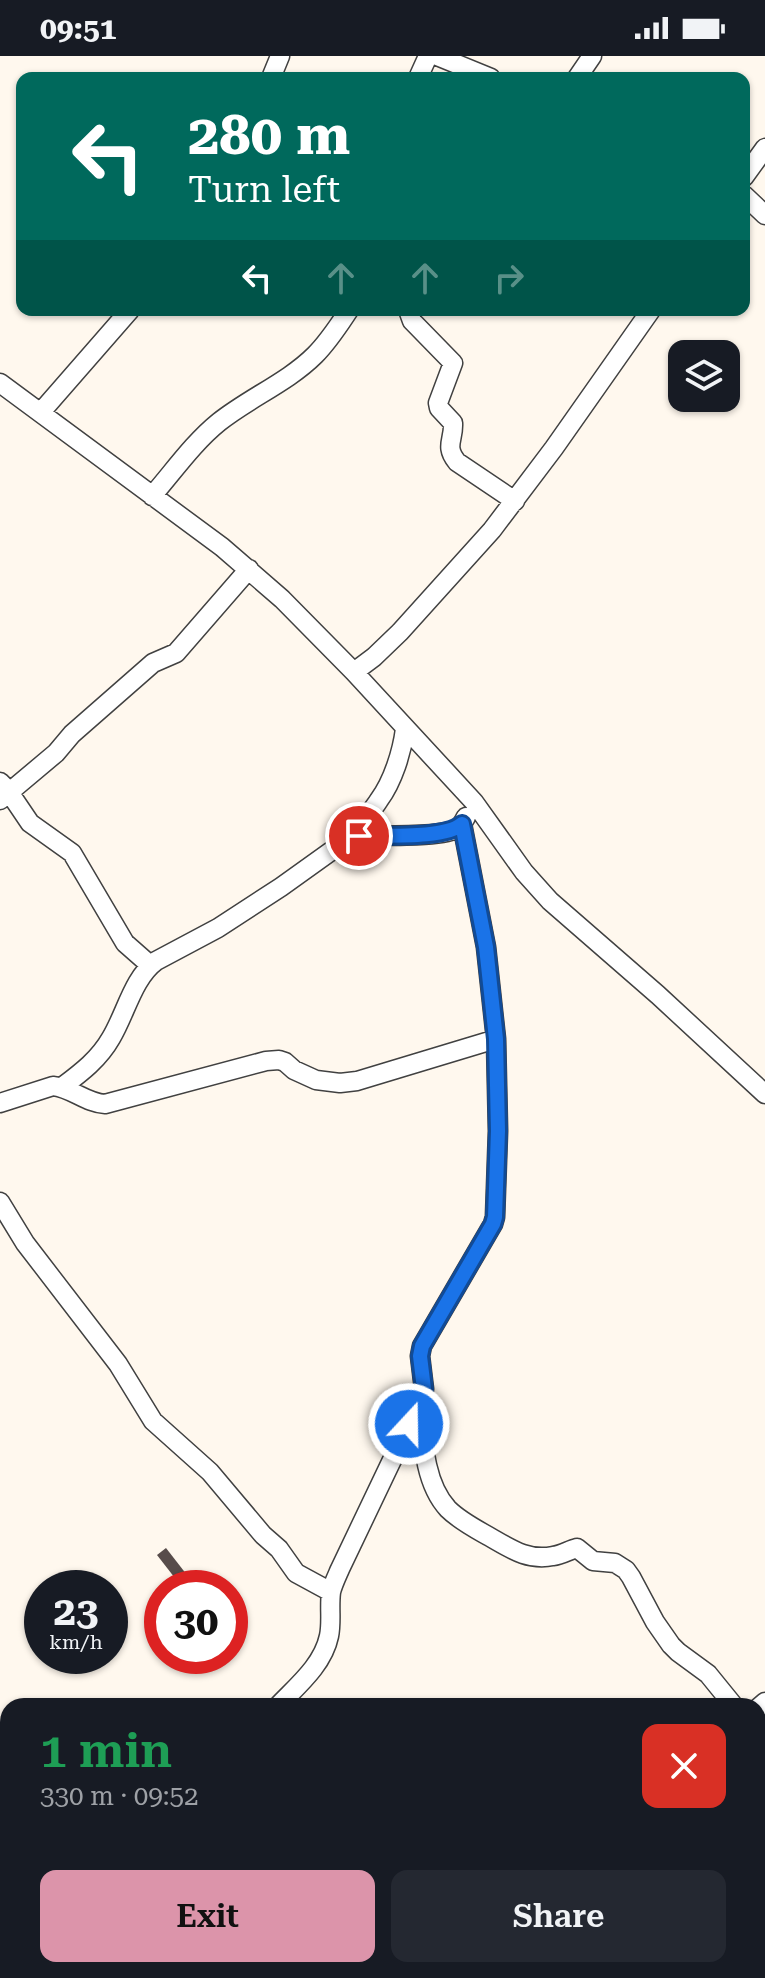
<!DOCTYPE html>
<meta charset="utf-8">
<style>
:root{--surface:#171b24;--page:#242831;--text:#f1f3f6;--muted:#9ea1a6;--accent:#dc94aa}
body{margin:0;font-family:"Roboto Serif",serif;background:var(--page);color:var(--text);height:100vh;display:flex;flex-direction:column;font-size:30px;white-space:nowrap}
*{box-sizing:border-box;margin:0}
p{font-size:26px;color:var(--muted)}
.icon{flex:none;width:44px;height:44px;fill:none;stroke:currentColor;stroke-width:2;stroke-linecap:round;stroke-linejoin:round}
.map{position:relative;flex:1;overflow:hidden}
.panel{position:absolute;left:0px;top:1642px;width:766px;height:280px;display:flex;flex-direction:column;background:var(--surface);border-radius:24px 24px 0 0;box-shadow:0 2px 6px #0004}
.panel>*{flex:none}
.guide{position:absolute;left:16px;top:16px;width:734px;height:244px;border-radius:16px;box-shadow:0 2px 6px #0004;background:#00695c;color:#fff;overflow:hidden}
.buttons{position:absolute;left:668px;top:284px;display:grid;gap:16px}
.buttons a{display:grid;place-items:center;width:72px;height:72px;border-radius:16px;background:var(--surface);box-shadow:0 2px 6px #0004;font-size:40px}
.speed{position:absolute;left:24px;top:1514px;display:flex;gap:16px;font-size:40px;font-weight:700;text-align:center}
.speed>*{display:grid;place-content:center;width:104px;height:104px;border-radius:50%;background:var(--surface);box-shadow:0 2px 6px #0004;line-height:1}
.speed small{font-size:20px;font-weight:400}
.speed .limit{border:12px solid #d22;background:#fff;color:#111}
.pin{position:absolute;display:grid;place-items:center;width:68px;height:68px;color:#fff;margin:-34px;border:4px solid #fff;border-radius:50%;box-shadow:0 2px 8px #0007}
.me{position:absolute;width:88px;margin:-44px;rotate:21deg;stroke-linejoin:round;filter:drop-shadow(0 0 6px #0008)}
.turn{display:flex;align-items:center;gap:28px;height:168px;padding:0 40px;font-size:36px}
.turn .icon{width:104px;height:104px;stroke-width:2.5}
.turn b{display:block;font-size:56px;line-height:68px}
.lanes{display:flex;align-items:center;height:76px;padding:0 40px;background:#0003;justify-content:center;gap:40px;direction:ltr}
.lanes .off{opacity:.35}
.round{display:grid;place-items:center;flex:none;width:84px;height:84px;border-radius:16px;background:var(--page)}
.head{display:flex;align-items:center;justify-content:space-between;height:136px;padding:0 40px}
h1{font-size:48px;font-weight:600;line-height:60px;color:#1e9e55}
.action{display:flex;gap:16px;margin-top:auto;padding:16px 40px}
.action a{flex:1;height:92px;border-radius:16px;background:var(--accent);color:#111;font-size:32px;font-weight:600;line-height:92px;text-align:center}
.action a+a{background:var(--page);color:var(--text)}
.status{display:flex;justify-content:space-between;align-items:center;height:56px;padding:0 40px;background:var(--surface);direction:ltr}
.status svg{height:22px;fill:currentColor}
.map>svg:first-child{display:block}
.building{fill:#574c4a}
.lines{fill:none;stroke-linecap:round;stroke-linejoin:round}
.minor-casing{stroke:#414141;stroke-width:21}
.minor{stroke:#fff;stroke-width:18}
.route-casing{stroke:#114b97;stroke-width:20}
.route{stroke:#1a73e8;stroke-width:14}
</style>
<div class="status"><b>09:51</b><svg viewBox="0 0 49 12"><path d="M0 12V9h3v3zM5 12V6h3v6zM10 12V3h3v9zM15 12V0h3v12zM26 1h20v11H26zM47 4h2v5h-2z"/></svg></div>
<div class="map">
<svg width="765" height="1922" viewBox="0 0 765 1922">
<rect width="100%" height="100%" fill="#fff8ee"/>
<path class="building" d="M 166,1492 L 187,1519 L 178,1526 L 157,1499 Z"/>
<g class="lines">
<g class="minor-casing">
<path id="minor" d="M 437,0 L 491,22
M 271,22 L 280,0
M 418,22 L 428,0
M 577,22 L 592,0
M 744,121 L 765,92
M 744,139 L 765,159
M 408,254 L 412,265 L 453,307 L 438,347 L 439,352 L 453,367 C 454,384 444,390 457,406 L 515,445
M 0,327 L 222,491 L 282,543 L 354,616 L 474,746 L 524,816 L 550,845 L 658,939 L 765,1038
M 41,356 L 130,254
M 152,440 C 173,416 193,387 219,366 C 249,342 288,326 315,299 C 329,285 339,269 349,254
M 354,616 L 374,601 L 400,576 L 492,474 L 554,392 L 651,254
M 0,726 L 7,733 L 30,767 L 72,797 L 125,887 L 150,909
M 0,744 L 56,697 L 72,678 L 153,607 L 176,597 L 249,513
M 354,781 C 360,766 371,757 379,744 C 393,725 402,696 405,673
M 62,1031 C 82,1016 99,1003 111,982 C 126,957 133,922 156,905 L 218,872 L 281,831 L 348,783 L 359,780 C 380,779 443,782 458,772 C 463,768 463,766 466,761
M 0,1047 L 53,1030 C 72,1032 86,1047 105,1048 L 266,1005 L 279,1004 L 285,1006 L 294,1014 L 316,1024 L 340,1027 L 357,1025 L 496,983
M 0,1146 L 25,1187 L 118,1308 L 153,1365 L 210,1416 L 263,1479 L 279,1493 L 296,1517 L 331,1536
M 420,1346 C 423,1381 423,1426 448,1453 C 460,1465 476,1473 490,1481 C 511,1493 528,1505 553,1500 C 562,1499 569,1494 577,1492 L 593,1505 L 615,1507 L 626,1514 L 631,1521 L 655,1566 L 671,1589 L 678,1596 L 708,1618 L 734,1650
M 278,1650 C 297,1630 323,1609 329,1580 C 332,1566 329,1551 331,1536 C 333,1528 337,1520 340,1513 L 423,1339 L 424,1333 L 420,1300 L 422,1290 L 493,1168 L 495,1161 L 498,1075 L 496,983 L 486,891 L 462,768
M 758,1652 L 765,1646
M 0,1721 L 8,1716
M 0,1738 L 8,1755
M 758,1827 L 765,1822
M 166,1914 L 172,1922
M 394,1922 L 406,1914"/>
</g>
<use href="#minor" class="minor"/>
</g>
<g class="lines">
<g class="route-casing">
<path id="route" d="M 359,780 C 384,779 445,783 462,768 L 486,891 L 496,983 L 498,1075 L 495,1161 L 493,1168 L 422,1290 L 420,1300 L 424,1333 L 420,1346 L 409,1368"/>
</g>
<use href="#route" class="route"/>
</g>
</svg>
<div class="buttons">
<a><svg class="icon" aria-label="layers" viewBox="0 0 24 24"><path d="M12 4l9 5-9 5-9-5zM3 14l9 5 9-5"/></svg></a>
</div>
<div class="speed"><div>23<small>km/h</small></div><div class="limit">30</div></div>
<div class="pin" style="left:359px;top:780px;background:#d93025"><svg class="icon" aria-label="arrive" viewBox="0 0 24 24"><path d="M6 21V4h12l-3 4 3 4H6"/></svg></div>
<svg class="me" style="left:409px;top:1368px" viewBox="-20 -20 40 40"><circle r="17" fill="#1a73e8" stroke="#fff" stroke-width="3"/><path d="M0-11L8 9 0 5-8 9z" fill="#fff"/></svg>
<div class="guide">
<div class="turn"><svg class="icon" aria-label="left" viewBox="0 0 24 24"><path d="M17 20v-9H6M10 6l-5 5 5 5"/></svg><div><b>280 m</b>Turn left</div></div>
<div class="lanes"><svg class="icon" aria-label="left" viewBox="0 0 24 24"><path d="M17 20v-9H6M10 6l-5 5 5 5"/></svg><svg class="icon off" aria-label="ahead" viewBox="0 0 24 24"><path d="M12 20V5M6 11l6-6 6 6"/></svg><svg class="icon off" aria-label="ahead" viewBox="0 0 24 24"><path d="M12 20V5M6 11l6-6 6 6"/></svg><svg class="icon off" aria-label="right" viewBox="0 0 24 24"><path d="M7 20v-9h11M14 6l5 5-5 5"/></svg></div>
</div>
<section class="panel">
<div class="head"><div><h1>1 min</h1><p>330 m · 09:52</p></div><a class="round" style="background:#d93025;color:#fff"><svg class="icon" aria-label="close" viewBox="0 0 24 24"><path d="M6 6l12 12M18 6L6 18"/></svg></a></div>
<div class="action"><a>Exit</a><a>Share</a></div>
</section>
</div>
